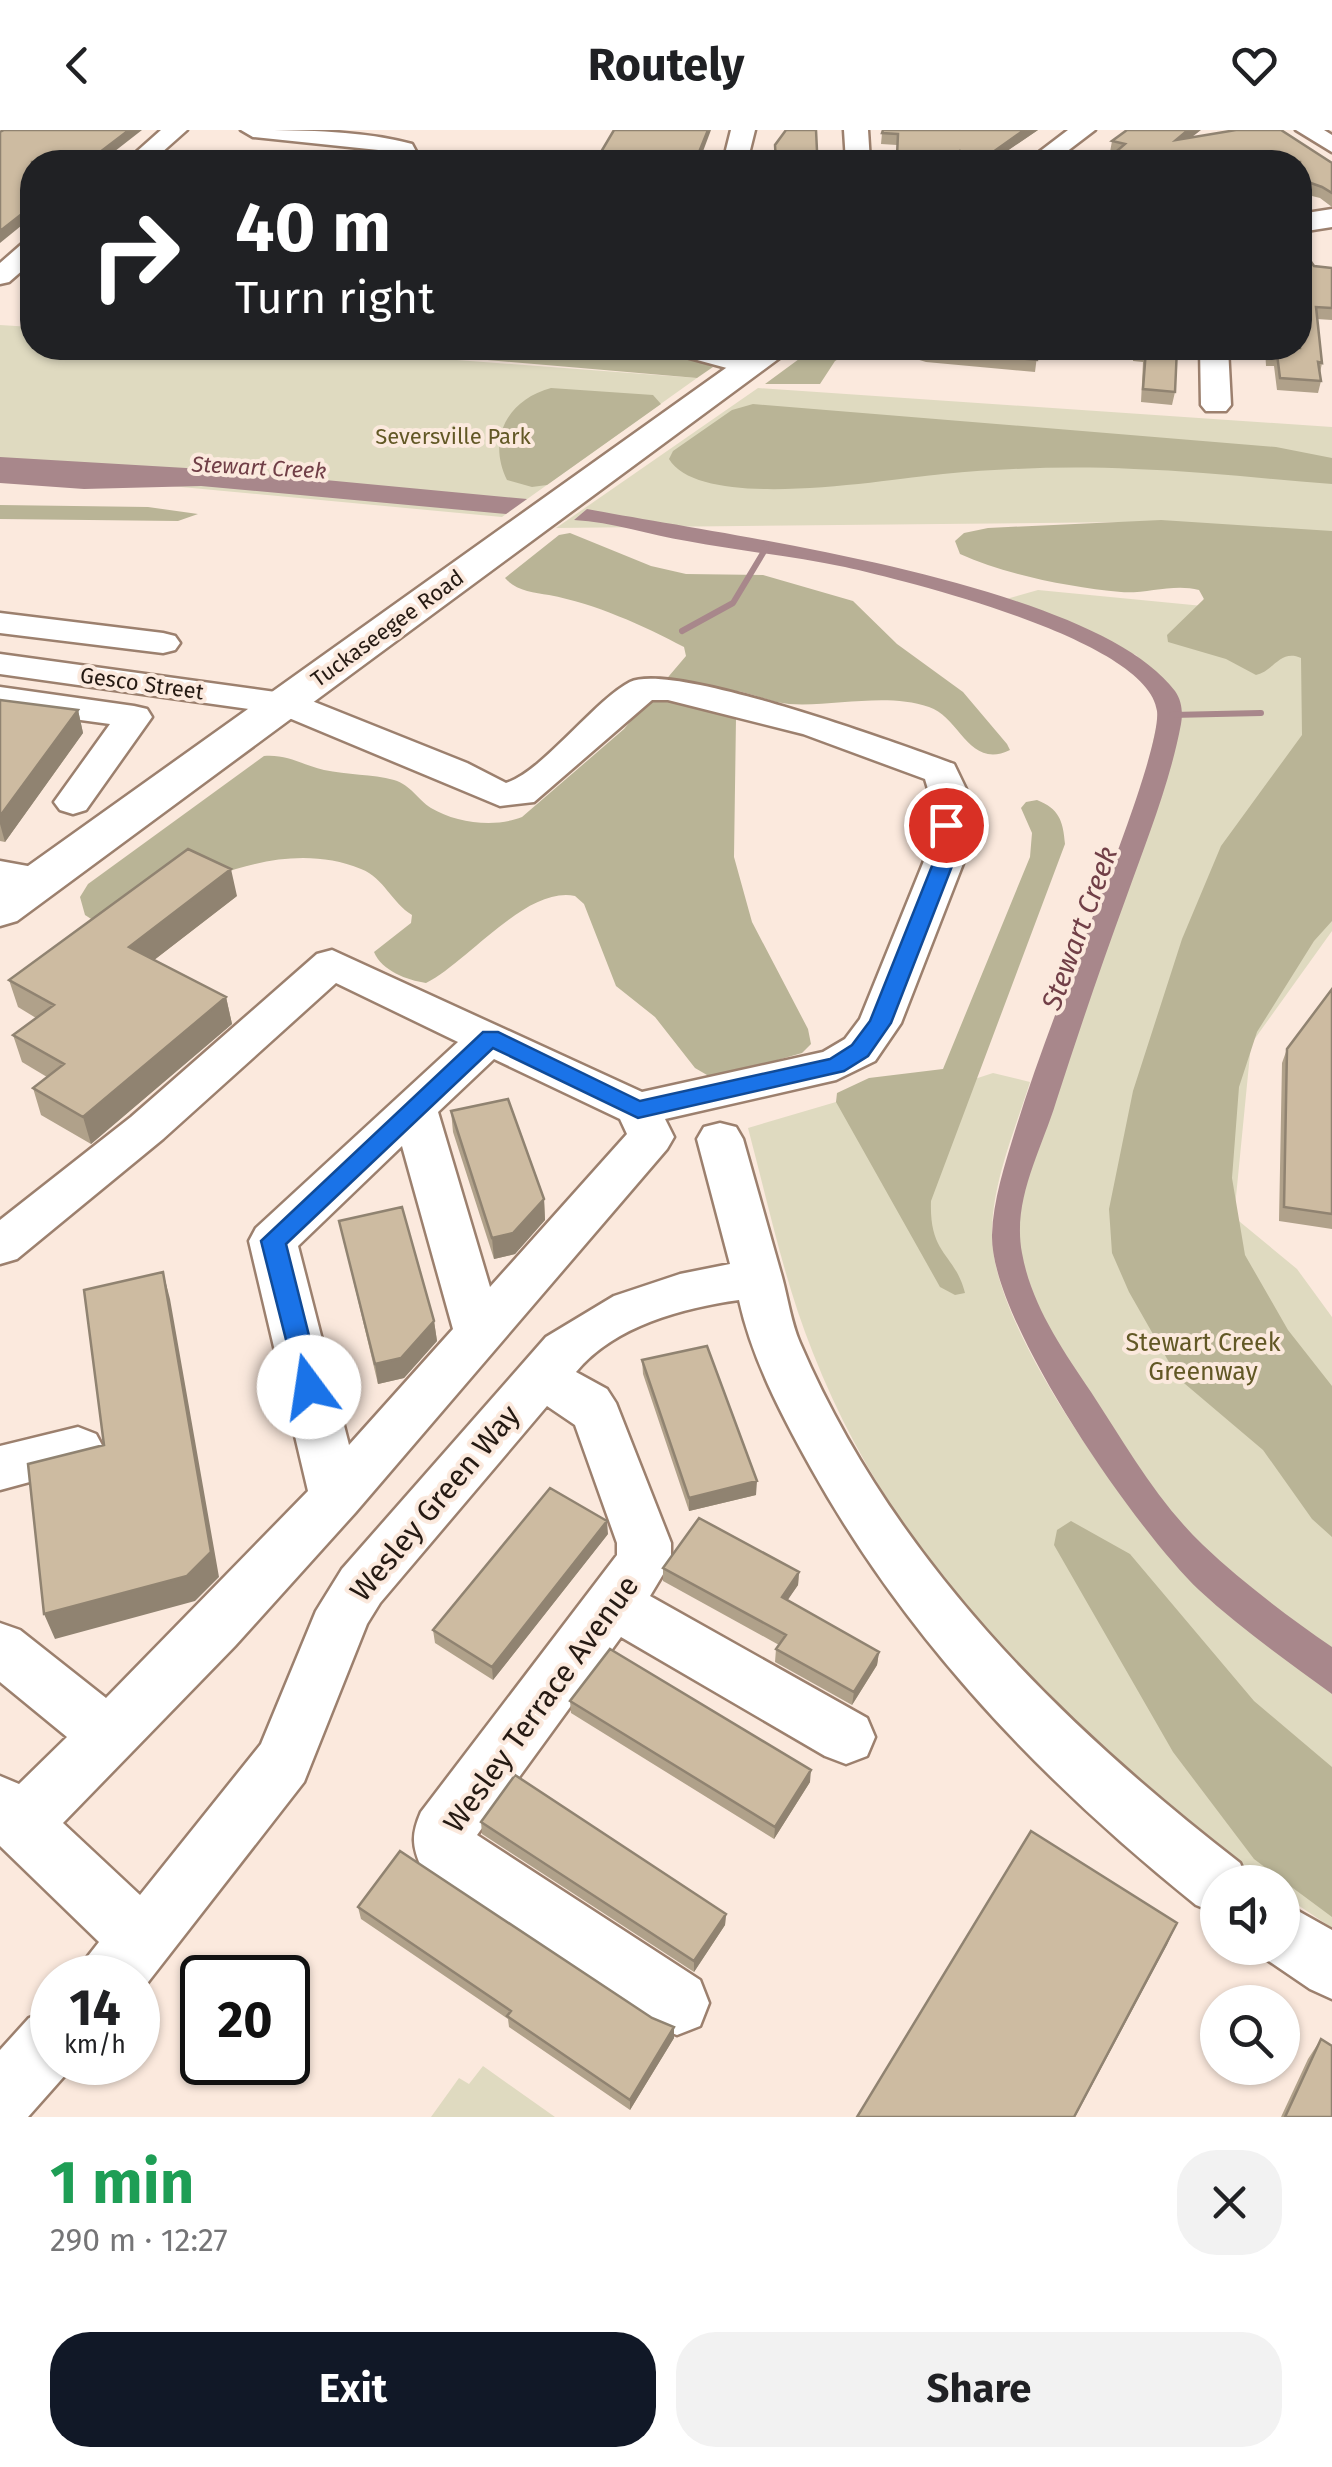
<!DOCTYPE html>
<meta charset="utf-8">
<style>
:root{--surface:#fff;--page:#f2f2f2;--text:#202124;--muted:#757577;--accent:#111827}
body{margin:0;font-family:"Fira Sans",sans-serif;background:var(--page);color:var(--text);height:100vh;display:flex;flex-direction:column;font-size:38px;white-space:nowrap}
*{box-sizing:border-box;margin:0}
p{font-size:32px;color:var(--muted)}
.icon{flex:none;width:55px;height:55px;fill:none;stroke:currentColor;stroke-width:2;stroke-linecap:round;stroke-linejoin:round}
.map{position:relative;height:1987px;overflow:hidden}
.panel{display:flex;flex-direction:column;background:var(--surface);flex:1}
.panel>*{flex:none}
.top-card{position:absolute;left:20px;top:20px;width:1292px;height:210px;border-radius:40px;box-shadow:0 2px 8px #0004;background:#202124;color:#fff;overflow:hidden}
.tools{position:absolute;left:1200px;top:1735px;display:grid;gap:20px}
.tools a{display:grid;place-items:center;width:100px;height:100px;border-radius:50%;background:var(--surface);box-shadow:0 2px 8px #0004;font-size:50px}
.speed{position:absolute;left:30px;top:1825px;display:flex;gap:20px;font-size:50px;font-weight:700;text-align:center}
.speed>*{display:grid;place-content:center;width:130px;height:130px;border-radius:50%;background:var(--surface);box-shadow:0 2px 8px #0004;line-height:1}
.speed small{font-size:25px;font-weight:400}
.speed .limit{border:5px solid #111;border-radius:15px;background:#fff;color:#111}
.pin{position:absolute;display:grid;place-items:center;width:85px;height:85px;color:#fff;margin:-42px;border:5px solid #fff;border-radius:50%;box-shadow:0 2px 10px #0007}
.me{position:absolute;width:110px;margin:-55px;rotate:346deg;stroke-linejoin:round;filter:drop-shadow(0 0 8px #0008)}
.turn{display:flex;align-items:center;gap:35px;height:210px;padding:0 50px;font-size:45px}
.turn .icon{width:130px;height:130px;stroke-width:2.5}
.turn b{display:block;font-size:70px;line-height:85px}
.round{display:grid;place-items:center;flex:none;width:105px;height:105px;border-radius:40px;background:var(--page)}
.headline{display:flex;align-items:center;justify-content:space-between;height:170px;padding:0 50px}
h1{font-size:60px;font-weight:700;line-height:75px;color:#1e9e55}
.cta{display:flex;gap:20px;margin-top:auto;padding:20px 50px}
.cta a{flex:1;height:115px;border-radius:40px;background:var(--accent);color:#fff;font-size:40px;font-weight:700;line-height:115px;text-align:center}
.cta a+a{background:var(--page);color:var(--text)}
header{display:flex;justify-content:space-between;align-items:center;height:130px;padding:0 50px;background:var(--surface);font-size:45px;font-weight:700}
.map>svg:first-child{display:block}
.green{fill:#dfdac0}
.forest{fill:#b9b496}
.water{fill:#a8878b}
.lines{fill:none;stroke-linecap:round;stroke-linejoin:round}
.stream{stroke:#a8878b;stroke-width:6}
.minor-casing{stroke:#9c806e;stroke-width:5}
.major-casing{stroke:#9c806e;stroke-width:5}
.minor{fill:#fff;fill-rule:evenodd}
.major{fill:#fff;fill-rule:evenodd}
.wall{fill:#b0a18a}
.shaded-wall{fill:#908371}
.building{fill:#cdbba1;stroke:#908371;stroke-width:2.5}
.route{fill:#1a73e8;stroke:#114b97;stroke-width:2.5}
.labels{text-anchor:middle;stroke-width:8;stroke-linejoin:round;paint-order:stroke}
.far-park-label{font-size:22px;fill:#625825;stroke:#fbe9dd}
.far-water-label{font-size:22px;font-style:italic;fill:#713f47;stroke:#fbe9dd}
.far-street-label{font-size:22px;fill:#251a13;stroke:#fbe9dd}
.park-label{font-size:25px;fill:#625825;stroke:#fbe9dd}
.water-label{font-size:28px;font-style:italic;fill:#713f47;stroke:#fbe9dd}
.near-street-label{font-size:30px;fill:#251a13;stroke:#fbe9dd}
</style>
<header><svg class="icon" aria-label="back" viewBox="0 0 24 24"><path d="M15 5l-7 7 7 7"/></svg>Routely<svg class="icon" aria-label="heart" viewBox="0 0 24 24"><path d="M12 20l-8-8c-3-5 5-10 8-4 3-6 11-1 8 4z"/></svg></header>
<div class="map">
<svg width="1332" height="1987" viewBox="0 0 1332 1987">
<rect width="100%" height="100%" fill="#fbe9dd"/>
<path class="green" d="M 0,195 L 32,197 L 32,218 L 298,218 L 697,248 L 502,387 L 0,340 Z
M 758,258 L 1332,297 L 1332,801 L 1251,914 L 1234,1087 L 1297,1139 L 1332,1187 L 1332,1798 L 1283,1765 L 1282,1752 L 1263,1752 C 1079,1614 899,1443 813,1223 C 784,1151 768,1073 748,998 L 836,972 L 941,960 L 993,943 L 1030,952 C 1015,1000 991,1055 992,1107 C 994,1204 1131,1385 1197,1457 L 1045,1227 L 1011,1108 L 1057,909 L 1136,694 L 1164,559 L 1136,525 L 992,473 L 1038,460 L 1203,476 L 1209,403 L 1130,392 L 556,398 Z
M 483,1936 L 555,1987 L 431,1987 L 459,1948 L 469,1954 Z"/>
<path class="forest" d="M 504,218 C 572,218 650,206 713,237 L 697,248 L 476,229 L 477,224 Z
M 814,218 L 858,218 L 835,231 L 820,254 L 765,254 Z
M 551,258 L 653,265 L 661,274 L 547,355 L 532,357 L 507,350 C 487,309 507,270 551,258 Z
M 753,274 L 1276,317 L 1332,328 L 1332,354 C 1266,349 1200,341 1134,339 C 1072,336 1005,338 943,344 C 887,349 702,383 669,329 L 673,321 L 732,280 Z
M 0,375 L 148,377 L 198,384 L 178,391 L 0,389 Z
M 1161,390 L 1332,401 L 1332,791 L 1314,811 L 1257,902 L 1239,957 L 1232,1048 L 1245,1125 L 1288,1200 L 1332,1256 L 1332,1407 L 1312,1389 L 1263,1320 L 1178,1248 L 1129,1162 L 1112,1123 L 1109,1079 L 1133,961 L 1182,809 L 1221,716 L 1302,605 L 1301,528 C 1280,519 1274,541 1256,545 L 1226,529 L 1168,512 L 1167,505 L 1204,469 L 1199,460 C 1174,453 1146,464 1121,462 C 1069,457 1007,445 960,424 L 955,411 L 964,403 L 988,398 Z
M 570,403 L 651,436 L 686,444 L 763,445 L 853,471 L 897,514 L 963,562 L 1007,614 L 1010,620 C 969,640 960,587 929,577 C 885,562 834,577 789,574 C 761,572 735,551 707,565 L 719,580 L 736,588 L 734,727 L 752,792 L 808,899 L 811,914 L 802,923 L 725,945 L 707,945 L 695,938 L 655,887 L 616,856 L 584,774 L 575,766 C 526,756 468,832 426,853 C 407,850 382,841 374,822 L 411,793 L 412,785 C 392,773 384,748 361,739 C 275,704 180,761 102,796 L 85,785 L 80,767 L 88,754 L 264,626 C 287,624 303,635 324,640 C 347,645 372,644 394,650 C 411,655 417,669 431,678 C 456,693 495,698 522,687 L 624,599 L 686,526 L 684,517 C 642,495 596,474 549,465 C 533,462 516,461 505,448 L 559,405 Z
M 1037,670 C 1059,679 1063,690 1065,714 L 931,1071 C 929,1126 955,1123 965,1163 L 955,1165 L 940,1157 L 836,972 L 837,963 L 869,948 L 943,939 L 1030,727 L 1032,703 L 1021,678 L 1026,672 Z
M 1071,1391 L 1130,1424 L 1254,1571 L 1332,1637 L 1332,1787 L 1254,1729 L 1173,1622 L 1054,1415 L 1057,1400 Z"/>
<path class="water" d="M 0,327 L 220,340 L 527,369 L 506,384 L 201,356 L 84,359 L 0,353 Z
M 587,379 C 723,405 1093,452 1175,561 C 1182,571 1183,583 1181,594 C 1170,653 1146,712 1126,768 C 1101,836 1078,904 1056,972 C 1041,1021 1012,1070 1022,1123 C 1031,1174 1062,1219 1091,1262 C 1125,1314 1157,1371 1203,1415 C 1242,1452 1287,1486 1332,1517 L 1332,1564 C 1287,1531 1240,1498 1199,1460 C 1136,1400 990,1191 992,1105 C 993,1070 1005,1034 1015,1001 C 1037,930 1064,861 1091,792 C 1105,754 1161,614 1157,581 C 1149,510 907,451 845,437 C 792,426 739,421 687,411 C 649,405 613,392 574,390 Z"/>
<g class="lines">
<path class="stream" d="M 682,501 L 733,473 L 766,418
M 1172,585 L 1261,583"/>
<g class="minor-casing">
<path id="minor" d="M 161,0 L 187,0 L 151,32 L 125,32 Z
M 241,0 C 296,0 361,0 412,14 L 419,27 L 415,32 L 391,32 L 395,26 L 388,21 L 253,7 Z
M 731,0 L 755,0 L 747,32 L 723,32 Z
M 844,0 L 868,0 L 870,32 L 846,32 Z
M 1068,0 L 1095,0 L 1053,32 L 1026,32 Z
M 1296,0 L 1324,0 L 1332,5 L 1332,22 Z
M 32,111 L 32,132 L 9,152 L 0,154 L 0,133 L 23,113 Z
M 671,218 L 716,218 L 759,229 L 763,235 L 759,241 L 749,244 L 675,224 Z
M 1200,218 L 1228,218 L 1231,275 L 1226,281 L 1206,281 L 1201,275 Z
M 0,483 L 163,503 L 175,506 L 180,513 L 175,520 L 163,523 L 0,503 Z
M 0,524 L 297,565 L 467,633 L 506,653 C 542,642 594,571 630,552 C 673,531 902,615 954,634 L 966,659 L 964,731 L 901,893 L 875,931 L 836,950 L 665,989 L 674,1007 L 667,1019 L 355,1383 L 235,1516 L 63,1693 L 140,1765 L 261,1614 L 316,1481 L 342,1439 L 546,1207 L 614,1166 L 680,1144 L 730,1134 L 697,1009 L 704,997 L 720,993 L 736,997 L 743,1009 C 756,1055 769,1101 782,1147 C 788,1169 791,1192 800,1213 C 892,1427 1058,1592 1240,1733 L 1248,1752 L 1218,1752 L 1218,1784 L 1196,1775 C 1042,1651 908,1512 811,1338 C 782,1286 752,1229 739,1170 C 682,1178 614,1196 576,1242 L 607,1259 L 616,1273 L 671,1413 L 671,1431 L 650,1466 L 867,1588 L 875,1607 L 867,1626 L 846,1634 L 825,1626 L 621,1507 L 477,1705 L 700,1850 L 709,1873 L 700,1896 L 677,1905 L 654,1896 L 422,1739 C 412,1716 411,1705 421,1682 L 617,1425 L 617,1413 L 575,1295 L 547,1276 L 380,1473 L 367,1494 L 304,1652 L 138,1865 L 138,1848 L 78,1848 L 88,1826 L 99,1812 L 0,1716 L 0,1646 L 19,1654 L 67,1607 L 0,1552 L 0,1493 L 20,1500 L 106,1568 L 308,1361 L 249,1111 L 256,1098 L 458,912 L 336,853 L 163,1009 L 17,1129 L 0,1134 L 0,1090 L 131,987 L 317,824 L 332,820 L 642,962 L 823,922 L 845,909 L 860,889 L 924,731 L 928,659 L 925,649 L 803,604 L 668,570 L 652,570 L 534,672 L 500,676 L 277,583 L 0,544 ZM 494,929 L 620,989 L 627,1004 L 490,1157 L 438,982 ZM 402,1016 L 453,1199 L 349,1315 L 298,1116 Z
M 0,557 L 134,576 L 147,579 L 152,587 L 86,680 L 73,684 L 60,680 L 54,672 L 110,594 L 0,579 Z
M 0,731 L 55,741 L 61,750 L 55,759 L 41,763 L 0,757 Z
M 78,1297 L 96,1304 L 104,1319 L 96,1334 L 0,1360 L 0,1316 Z
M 1282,1772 L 1332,1800 L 1332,1869 L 1310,1859 L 1260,1825 L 1257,1818 L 1282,1818 Z
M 52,1879 L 52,1932 L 75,1934 L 28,1987 L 0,1987 L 0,1920 L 29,1888 Z"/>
</g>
<g class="major-casing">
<path id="major" d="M 1332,79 L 1332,97 L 1300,102 L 1300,84 Z
M 754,218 L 793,218 L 17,791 L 0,796 L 0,756 Z"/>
</g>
<use href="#minor" class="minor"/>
<use href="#major" class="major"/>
</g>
<path class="wall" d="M 1038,0 L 991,32 L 896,32 L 897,15 L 881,14 L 882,3 Z
M 1192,7 L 1332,33 L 1332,77 L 1320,68 L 1308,65 L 1110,22 L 1112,11 Z
M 1314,136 L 1332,138 L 1332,190 L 1317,189 L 1322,233 L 1320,243 L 1321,251 L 1318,263 L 1277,260 L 1274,236 L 1266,236 L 1265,218 L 1300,218 Z
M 880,218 L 1038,218 L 1035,242 L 926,232 Z
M 1125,218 L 1177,218 L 1175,262 L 1172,275 L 1141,272 L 1143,232 L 1133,231 L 1133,223 L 1125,221 Z
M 0,570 L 78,580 L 83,603 L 5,712 L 0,711 Z
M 237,766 L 154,830 L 226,867 L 232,894 L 91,1014 L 41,985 L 33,958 L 47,947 L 22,932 L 13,905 L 36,888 L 18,877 L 9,850 Z
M 1332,859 L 1332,1099 L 1279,1091 L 1282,933 L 1287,919 Z
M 451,981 L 544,1069 L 545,1090 L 515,1124 L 494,1129 L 453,1002 Z
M 339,1091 L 434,1191 L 437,1211 L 404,1248 L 378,1254 Z
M 642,1230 L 756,1365 L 689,1381 L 643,1244 Z
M 608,1404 L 493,1550 L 435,1513 L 433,1500 Z
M 663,1438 L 799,1442 L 798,1455 L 787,1470 L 879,1522 L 877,1535 L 852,1575 L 775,1532 L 776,1519 L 779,1515 L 663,1451 Z
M 570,1571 L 810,1652 L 774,1709 L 571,1583 Z
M 481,1692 L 726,1784 L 725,1795 L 694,1842 L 482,1704 Z
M 358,1777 L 674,1908 L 630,1980 L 509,1897 L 508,1889 L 361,1789 Z
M 1321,1909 L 1332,1987 L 1281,1987 L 1308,1929 Z"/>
<path class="shaded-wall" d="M 129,0 L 142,0 L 101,32 L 87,32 Z
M 708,0 L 711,0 L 699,32 L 695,32 Z
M 1024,0 L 1038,0 L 991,32 L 985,32 L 986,27 Z
M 1188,0 L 1201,0 L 1174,21 L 1176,10 Z
M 1311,53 L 1308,65 L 1300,66 L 1300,55 Z
M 32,76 L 32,87 L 0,113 L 0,101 Z
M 78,580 L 83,603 L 5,712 L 0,694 L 0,686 Z
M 231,739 L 237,766 L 136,844 L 129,817 Z
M 226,867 L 232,894 L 91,1014 L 83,987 Z
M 544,1069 L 545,1090 L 515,1124 L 494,1129 L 492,1108 Z
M 163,1142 L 170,1169 L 219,1447 L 195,1471 L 55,1509 L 44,1484 L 211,1422 Z
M 434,1191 L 437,1211 L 404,1248 L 378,1254 L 375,1234 Z
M 757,1351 L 756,1365 L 689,1381 L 689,1368 Z
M 607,1391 L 608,1404 L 493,1550 L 492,1537 Z
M 799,1442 L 798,1455 L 781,1480 L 782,1467 Z
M 879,1522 L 877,1535 L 852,1575 L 854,1562 Z
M 811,1640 L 810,1652 L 774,1709 L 775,1697 Z
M 726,1784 L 725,1795 L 694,1842 L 694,1831 Z
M 1177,1793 L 1167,1815 L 1075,1987 L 1074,1987 Z
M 674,1897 L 674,1908 L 630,1980 L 630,1970 Z"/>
<path class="building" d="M 4,0 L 129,0 L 87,32 L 32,32 L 32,76 L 0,101 L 0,2 Z
M 614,0 L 708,0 L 695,32 L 595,32 Z
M 786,0 L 816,0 L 817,21 L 810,32 L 776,32 L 775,15 Z
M 883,0 L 1024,0 L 986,27 L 960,21 L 954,32 L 899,32 L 897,26 L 898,4 L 882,3 Z
M 1127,0 L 1188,0 L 1176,10 L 1236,0 L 1281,0 L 1332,33 L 1332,63 L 1322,57 L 1311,53 L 1300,55 L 1300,32 L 1111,32 L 1111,26 L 1125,14 L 1112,11 Z
M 1300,116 L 1314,136 L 1332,138 L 1332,178 L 1316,177 L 1322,233 L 1318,232 L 1321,251 L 1280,248 L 1277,224 L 1269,224 L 1268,218 L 1300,218 Z
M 920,218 L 1038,218 L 1037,230 L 927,220 Z
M 1135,218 L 1177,218 L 1175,262 L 1143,259 L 1146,220 L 1135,219 Z
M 0,570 L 78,580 L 0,686 Z
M 188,719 L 231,739 L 129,817 L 226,867 L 83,987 L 33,958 L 64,934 L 13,905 L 54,875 L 9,850 Z
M 1332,859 L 1332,1084 L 1284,1077 L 1287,919 Z
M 508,969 L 544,1069 L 513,1103 L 492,1108 L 451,981 Z
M 402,1077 L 434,1191 L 401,1228 L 375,1234 L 339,1091 Z
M 163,1142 L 211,1422 L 187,1446 L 44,1484 L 28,1334 L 104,1315 L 84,1160 Z
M 707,1216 L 757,1351 L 689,1368 L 642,1230 Z
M 550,1358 L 607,1391 L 492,1537 L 433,1500 Z
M 699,1388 L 799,1442 L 782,1467 L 879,1522 L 854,1562 L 776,1519 L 786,1505 L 663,1438 Z
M 610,1519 L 811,1640 L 775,1697 L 570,1571 Z
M 515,1645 L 726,1784 L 694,1831 L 481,1692 Z
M 1031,1701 L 1177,1793 L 1074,1987 L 857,1987 Z
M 400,1721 L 652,1888 L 674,1897 L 630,1970 L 507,1886 L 511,1881 L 358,1777 Z
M 1321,1909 L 1332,1916 L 1332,1987 L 1285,1987 Z"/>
<path class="route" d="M 946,689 L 955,695 L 954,731 L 891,893 L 868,926 L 844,941 L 638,988 L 493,918 L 286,1114 L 322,1257 L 318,1265 L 309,1268 L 300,1265 L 261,1111 L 483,902 L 498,902 L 640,971 L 830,929 L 852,915 L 870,891 L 934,731 L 936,695 Z"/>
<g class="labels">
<g class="far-park-label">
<text x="453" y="314">Seversville Park</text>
</g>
<g class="far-water-label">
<text transform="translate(259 337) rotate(3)" y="8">Stewart Creek</text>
</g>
<g class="far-street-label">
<text transform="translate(387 498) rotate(-36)" y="8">Tuckaseegee Road</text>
<text transform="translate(142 553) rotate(8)" y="8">Gesco Street</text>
</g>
<g class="park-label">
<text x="1203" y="1221">Stewart Creek<tspan x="1203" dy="29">Greenway</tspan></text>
</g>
<g class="water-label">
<text transform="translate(1079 798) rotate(-70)" y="10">Stewart Creek</text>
</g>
<g class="near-street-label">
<text transform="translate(435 1373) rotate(-50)" y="10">Wesley Green Way</text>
<text transform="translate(541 1574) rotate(-54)" y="10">Wesley Terrace Avenue</text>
</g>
</g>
</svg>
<div class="tools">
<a><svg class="icon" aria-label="sound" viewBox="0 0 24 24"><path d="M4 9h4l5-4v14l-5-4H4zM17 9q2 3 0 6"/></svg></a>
<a><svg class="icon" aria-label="search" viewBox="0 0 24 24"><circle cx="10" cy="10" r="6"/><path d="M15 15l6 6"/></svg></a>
</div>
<div class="speed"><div>14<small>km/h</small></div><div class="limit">20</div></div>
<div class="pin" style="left:946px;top:695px;background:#d93025"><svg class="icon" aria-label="arrive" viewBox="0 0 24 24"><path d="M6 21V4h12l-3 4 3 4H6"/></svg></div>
<svg class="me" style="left:309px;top:1257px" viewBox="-20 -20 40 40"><circle r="19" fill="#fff"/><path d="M0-13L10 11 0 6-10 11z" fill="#1a73e8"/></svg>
<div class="top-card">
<div class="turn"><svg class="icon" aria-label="right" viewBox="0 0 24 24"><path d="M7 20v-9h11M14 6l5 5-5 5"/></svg><div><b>40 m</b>Turn right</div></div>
</div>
</div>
<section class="panel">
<div class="headline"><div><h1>1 min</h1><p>290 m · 12:27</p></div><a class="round"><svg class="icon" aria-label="close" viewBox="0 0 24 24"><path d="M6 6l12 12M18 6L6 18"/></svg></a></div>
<div class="cta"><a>Exit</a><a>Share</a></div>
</section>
